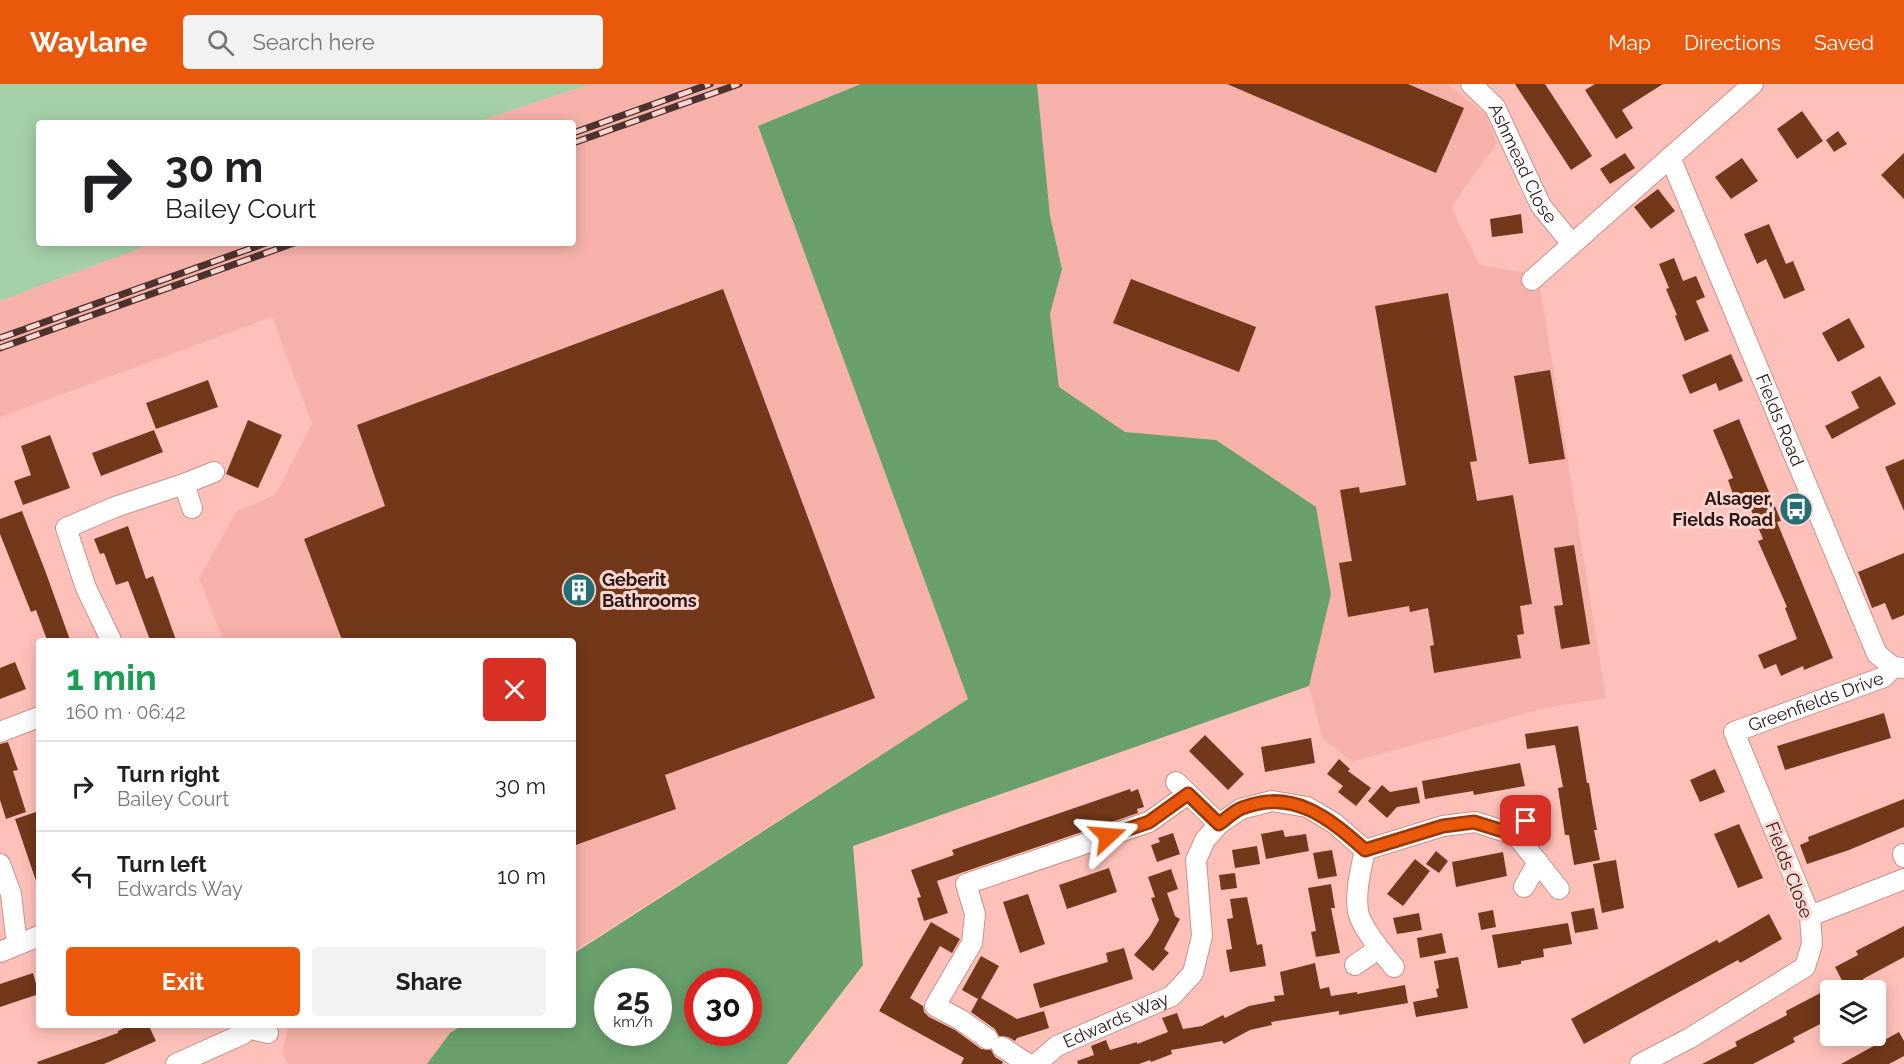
<!DOCTYPE html>
<meta charset="utf-8">
<style>
:root{--surface:#fff;--page:#f2f2f2;--text:#202124;--muted:#757577;--line:#e0e0e0;--accent:#ea580c}
body{margin:0;font-family:Raleway,sans-serif;background:var(--page);color:var(--text);height:100vh;display:flex;flex-direction:column;font-size:22px;white-space:nowrap}
*{box-sizing:border-box;margin:0}
p{font-size:20px;color:var(--muted)}
.icon{flex:none;width:33px;height:33px;fill:none;stroke:currentColor;stroke-width:2;stroke-linecap:round;stroke-linejoin:round}
.map{position:relative;flex:1;overflow:hidden}
.drawer{position:absolute;left:36px;top:554px;width:540px;height:390px;display:flex;flex-direction:column;background:var(--surface);border-radius:6px;box-shadow:0 3px 15px #0003}
.drawer>*{flex:none}
.banner{position:absolute;left:36px;top:36px;width:540px;height:126px;border-radius:6px;box-shadow:0 3px 15px #0003;background:#fff;color:var(--text);overflow:hidden}
.controls{position:absolute;left:1820px;top:896px;display:grid;gap:12px}
.controls a{display:grid;place-items:center;width:66px;height:66px;border-radius:6px;background:var(--surface);box-shadow:0 3px 15px #0003;font-size:30px}
.speed{position:absolute;left:594px;top:884px;display:flex;gap:12px;font-size:30px;font-weight:700;text-align:center}
.speed>*{display:grid;place-content:center;width:78px;height:78px;border-radius:50%;background:var(--surface);box-shadow:0 3px 15px #0003;line-height:1}
.speed small{font-size:15px;font-weight:400}
.speed .limit{border:9px solid #d22;background:#fff;color:#111}
.pin{position:absolute;display:grid;place-items:center;width:51px;height:51px;color:#fff;margin:-26px;border-radius:12px;box-shadow:0 3px 9px #0006}
.me{position:absolute;width:66px;margin:-33px;rotate:71deg;stroke-linejoin:round;filter:drop-shadow(0 0 4px #0008)}
.turn{display:flex;align-items:center;gap:21px;height:126px;padding:0 30px;font-size:27px}
.turn .icon{width:78px;height:78px;stroke-width:2.5}
.turn b{display:block;font-size:42px;line-height:51px}
.round{display:grid;place-items:center;flex:none;width:63px;height:63px;border-radius:6px;background:var(--page)}
.summary{display:flex;align-items:center;justify-content:space-between;height:102px;padding:0 30px}
h1{font-size:36px;font-weight:700;line-height:45px;color:#1e9e55}
.primary-button{display:flex;gap:12px;margin-top:auto;padding:12px 30px}
.primary-button a{flex:1;height:69px;border-radius:6px;background:var(--accent);color:#fff;font-size:24px;font-weight:700;line-height:69px;text-align:center}
.primary-button a+a{background:var(--page);color:var(--text)}
ul{padding:0;list-style:none}
li{display:flex;align-items:center;gap:18px;height:90px;padding:0 30px;border-top:2px solid var(--line)}
li div{flex:1}
li b{display:block;font-size:22px}
li em{font-style:normal}
header{display:flex;align-items:center;gap:36px;box-sizing:border-box;height:84px;padding:0 30px;background:var(--accent);color:#fff}
header strong{font-size:28px}
nav{display:flex;gap:33px;margin-inline-start:auto;font-size:21px}
.search{width:420px;height:54px;background:var(--page);display:flex;align-items:center;gap:15px;box-sizing:border-box;padding:0 21px;border-radius:6px;color:var(--muted);font-size:22px}
.map>svg:first-child{display:block}
.built{fill:#f6b2aa}
.green{fill:#a5cfa7}
.forest{fill:#699f6d;fill-rule:evenodd}
.building{fill:#73381a}
.lines{fill:none;stroke-linecap:round;stroke-linejoin:round}
.street-casing{stroke:#ca908a;stroke-width:22}
.street{stroke:#fff;stroke-width:20}
.rail-casing{stroke:#4e322f;stroke-width:7}
.rail{stroke:#fbd5d0;stroke-width:4.5;stroke-dasharray:14;stroke-linecap:butt}
.route-casing{stroke:#983908;stroke-width:15}
.route{stroke:#ea580c;stroke-width:10}
.labels{text-anchor:middle;stroke-width:6;stroke-linejoin:round;paint-order:stroke}
.street-label{font-size:18px;fill:#2d1715;stroke:#fbd5d0}
.poi-label{font-size:18px;font-weight:bold;fill:#2d1715;stroke:#fbd5d0;text-anchor:end}
</style>
<header>
<strong>Waylane</strong>
<div class="search"><svg class="icon" aria-label="search" viewBox="0 0 24 24"><circle cx="10" cy="10" r="6"/><path d="M15 15l6 6"/></svg>Search here</div>
<nav><a>Map</a><a>Directions</a><a>Saved</a></nav>
</header>
<div class="map">
<svg width="1904" height="980" viewBox="0 0 1904 980">
<rect width="100%" height="100%" fill="#fec1ba"/>
<path class="built" d="M 590,0 L 861,0 L 758,43 L 968,615 L 573,868 L 573,556 L 223,556 L 199,494 L 236,428 L 276,410 L 312,340 L 272,233 L 0,333 L 0,217 L 154,159 L 573,159 L 573,39 L 474,39 Z
M 1037,0 L 1448,0 L 1486,31 L 1497,59 L 1451,123 L 1480,181 L 1525,189 L 1540,202 L 1606,614 L 1542,625 L 1352,678 L 1322,654 L 1309,602 L 1331,510 L 1216,356 L 1125,348 L 1059,303 L 1050,230 L 1062,185 L 1050,132 Z
M 289,941 L 463,941 L 450,949 L 427,980 L 287,980 L 282,967 Z"/>
<path class="green" d="M 0,0 L 590,0 L 474,39 L 39,39 L 39,159 L 154,159 L 0,217 Z"/>
<path class="forest" d="M 861,0 L 1037,0 L 1050,132 L 1062,185 L 1050,230 L 1059,303 L 1125,348 L 1216,356 L 1316,423 L 1331,510 L 1309,602 L 853,762 L 863,881 L 787,980 L 427,980 L 450,949 L 463,941 L 573,940 L 573,870 L 968,615 L 758,42 ZM 608,897 L 658,897 L 658,948 L 608,948 ZM 698,897 L 748,897 L 748,948 L 698,948 Z"/>
<path class="building" d="M 1227,0 L 1408,0 L 1464,24 L 1436,89 Z
M 1515,0 L 1545,0 L 1592,72 L 1571,86 Z
M 1595,0 L 1663,0 L 1622,26 L 1633,44 L 1616,55 L 1585,6 Z
M 1802,27 L 1823,57 L 1797,75 L 1777,45 Z
M 1838,47 L 1847,60 L 1834,68 L 1826,56 Z
M 1625,69 L 1635,84 L 1610,100 L 1600,85 Z
M 1904,69 L 1904,115 L 1881,91 Z
M 1742,74 L 1758,97 L 1731,115 L 1715,93 Z
M 1658,105 L 1675,127 L 1651,145 L 1634,123 Z
M 1521,130 L 1523,149 L 1492,153 L 1490,135 Z
M 1769,140 L 1786,180 L 1793,177 L 1805,206 L 1784,215 L 1766,175 L 1757,180 L 1744,150 Z
M 1674,174 L 1683,197 L 1696,192 L 1705,213 L 1696,217 L 1709,247 L 1685,257 L 1675,232 L 1677,231 L 1666,205 L 1669,204 L 1659,180 Z
M 1131,195 L 1256,243 L 1239,288 L 1113,239 Z
M 723,205 L 875,614 L 665,691 L 676,725 L 573,762 L 573,556 L 342,556 L 304,455 L 385,422 L 357,341 Z
M 1448,209 L 1477,377 L 1470,378 L 1477,417 L 1513,411 L 1532,520 L 1520,522 L 1524,550 L 1517,551 L 1521,574 L 1434,589 L 1430,562 L 1434,561 L 1428,524 L 1410,528 L 1409,522 L 1348,533 L 1339,479 L 1352,477 L 1340,406 L 1359,403 L 1360,409 L 1406,401 L 1375,222 Z
M 1849,234 L 1865,263 L 1838,278 L 1822,249 Z
M 1731,270 L 1743,297 L 1719,307 L 1716,299 L 1690,310 L 1682,291 Z
M 1550,286 L 1565,375 L 1529,380 L 1514,292 Z
M 1880,292 L 1896,320 L 1832,355 L 1825,342 L 1859,324 L 1851,308 Z
M 208,296 L 218,323 L 156,345 L 146,319 Z
M 1739,335 L 1781,437 L 1777,438 L 1833,574 L 1804,586 L 1803,582 L 1781,592 L 1776,580 L 1764,585 L 1758,571 L 1797,555 L 1785,524 L 1787,523 L 1758,457 L 1763,455 L 1744,409 L 1734,413 L 1728,396 L 1733,394 L 1713,346 Z
M 248,336 L 282,351 L 258,404 L 226,390 Z
M 154,346 L 163,368 L 101,392 L 92,369 Z
M 50,351 L 70,404 L 23,421 L 14,397 L 31,391 L 21,362 Z
M 1904,375 L 1904,427 L 1885,383 Z
M 22,427 L 46,489 L 70,556 L 47,556 L 36,526 L 31,528 L 0,450 L 0,435 Z
M 128,442 L 146,495 L 153,492 L 176,556 L 150,556 L 128,497 L 116,501 L 104,469 L 100,470 L 94,455 Z
M 1574,461 L 1590,560 L 1561,565 L 1554,522 L 1563,521 L 1554,464 Z
M 1904,469 L 1904,531 L 1892,536 L 1885,519 L 1872,524 L 1858,488 Z
M 15,578 L 26,605 L 0,615 L 0,584 Z
M 1884,629 L 1891,654 L 1785,686 L 1777,662 Z
M 1578,642 L 1587,699 L 1589,699 L 1592,718 L 1597,746 L 1594,746 L 1600,776 L 1574,781 L 1569,751 L 1565,751 L 1562,731 L 1558,704 L 1563,703 L 1555,661 L 1527,665 L 1525,650 Z
M 1205,651 L 1244,690 L 1228,706 L 1189,667 Z
M 1311,654 L 1315,679 L 1265,688 L 1261,663 Z
M 8,658 L 18,686 L 13,687 L 26,728 L 6,735 L 0,716 L 0,660 Z
M 1339,675 L 1350,685 L 1348,687 L 1371,704 L 1356,722 L 1338,708 L 1343,702 L 1327,690 Z
M 1520,679 L 1525,702 L 1474,711 L 1473,707 L 1425,715 L 1422,697 Z
M 1715,685 L 1725,708 L 1700,718 L 1690,696 Z
M 1382,701 L 1390,708 L 1417,703 L 1420,719 L 1397,723 L 1387,734 L 1368,717 Z
M 1130,705 L 1131,708 L 1138,705 L 1144,723 L 1137,725 L 1138,729 L 937,797 L 948,829 L 924,837 L 917,814 L 921,813 L 911,786 L 954,771 L 952,766 Z
M 1904,715 L 1904,743 L 1849,766 L 1807,780 L 1800,761 L 1809,757 L 1808,753 Z
M 39,727 L 39,797 L 36,797 L 15,735 Z
M 1739,740 L 1763,794 L 1738,804 L 1714,750 Z
M 1283,746 L 1285,753 L 1306,750 L 1309,767 L 1266,775 L 1261,750 Z
M 1173,749 L 1180,770 L 1157,778 L 1151,761 L 1160,758 L 1158,754 Z
M 1257,762 L 1260,780 L 1235,784 L 1232,766 Z
M 1332,766 L 1337,792 L 1318,795 L 1313,769 Z
M 1436,767 L 1448,777 L 1439,789 L 1426,780 Z
M 1503,768 L 1507,792 L 1456,803 L 1452,778 Z
M 1415,775 L 1430,787 L 1403,822 L 1387,810 Z
M 1616,776 L 1624,824 L 1602,829 L 1593,780 Z
M 1109,784 L 1117,808 L 1067,825 L 1059,801 Z
M 1171,785 L 1178,805 L 1167,809 L 1175,832 L 1180,835 L 1164,865 L 1169,869 L 1153,887 L 1134,871 L 1150,852 L 1159,836 L 1151,814 L 1155,813 L 1148,793 Z
M 1235,789 L 1237,804 L 1221,806 L 1219,791 Z
M 1331,800 L 1335,824 L 1331,824 L 1340,869 L 1316,873 L 1311,848 L 1316,847 L 1308,804 Z
M 1028,810 L 1045,860 L 1020,869 L 1003,818 Z
M 1247,813 L 1257,861 L 1262,860 L 1266,882 L 1230,888 L 1226,866 L 1232,865 L 1227,835 L 1233,834 L 1230,815 Z
M 1594,824 L 1598,845 L 1575,849 L 1571,828 Z
M 1493,826 L 1496,843 L 1481,846 L 1478,829 Z
M 1419,829 L 1422,846 L 1397,850 L 1393,834 Z
M 1769,830 L 1782,855 L 1740,879 L 1738,876 L 1584,960 L 1571,935 L 1717,856 L 1719,859 Z
M 931,838 L 960,855 L 952,869 L 940,862 L 910,914 L 923,922 L 924,928 L 929,933 L 955,946 L 981,965 L 991,966 L 995,973 L 1003,978 L 1002,980 L 961,980 L 964,974 L 879,927 Z
M 1568,839 L 1572,860 L 1543,865 L 1544,873 L 1521,877 L 1521,880 L 1498,884 L 1492,851 Z
M 1904,842 L 1904,873 L 1863,895 L 1865,899 L 1851,906 L 1847,906 L 1835,883 L 1858,871 L 1856,867 Z
M 1442,849 L 1446,869 L 1420,874 L 1417,854 Z
M 1124,864 L 1133,895 L 1040,924 L 1033,900 L 1108,878 L 1106,869 Z
M 981,872 L 999,882 L 981,914 L 1017,935 L 1044,927 L 1049,944 L 1017,954 L 1015,957 L 1008,953 L 999,952 L 995,945 L 971,928 L 978,915 L 962,906 Z
M 1458,873 L 1468,924 L 1416,933 L 1413,918 L 1438,913 L 1436,905 L 1439,904 L 1434,877 Z
M 1315,879 L 1320,905 L 1329,903 L 1331,912 L 1357,908 L 1357,910 L 1405,901 L 1408,919 L 1339,931 L 1339,927 L 1271,938 L 1272,941 L 1250,946 L 1224,960 L 1222,957 L 1171,966 L 1172,970 L 1151,978 L 1150,976 L 1139,980 L 1078,980 L 1077,977 L 1094,971 L 1091,962 L 1106,956 L 1110,966 L 1137,958 L 1137,960 L 1168,948 L 1162,934 L 1177,929 L 1183,945 L 1202,942 L 1223,931 L 1225,934 L 1249,922 L 1275,917 L 1274,912 L 1284,911 L 1280,888 Z
M 33,889 L 39,910 L 0,923 L 0,900 Z
M 1830,904 L 1830,935 L 1793,954 L 1795,958 L 1753,980 L 1702,980 L 1737,962 L 1735,958 L 1787,931 L 1786,927 Z
M 132,940 L 148,940 L 156,957 L 104,980 L 38,980 L 37,978 L 118,949 L 118,947 Z
M 1899,948 L 1904,957 L 1904,972 L 1889,980 L 1841,980 Z"/>
<g class="lines">
<g class="street-casing">
<g id="street">
<path id="s1" d="M 1471,0 L 1495,23 L 1541,122 L 1572,160"/>
<path id="s2" d="M 1670,73 L 1877,570 L 1893,583 L 1904,584"/>
<path d="M 1532,196 L 1753,0"/>
<path d="M 184,400 L 192,424"/>
<path d="M 111,556 L 86,504 L 66,444 L 115,423 L 184,400 L 214,388"/>
<path d="M 0,648 L 39,633"/>
<path d="M 1176,698 L 1219,740"/>
<path d="M 1365,766 L 1443,742 L 1475,738 L 1516,751 L 1559,805"/>
<path d="M 1365,766 C 1361,785 1355,807 1358,827 C 1360,842 1384,871 1394,883"/>
<path d="M 1903,770 L 1904,773"/>
<path d="M 0,780 L 11,810 L 17,861"/>
<path d="M 1524,803 L 1538,778"/>
<path d="M 1810,832 L 1904,795"/>
<path d="M 0,868 L 39,852"/>
<path d="M 1355,881 L 1378,865"/>
<path d="M 247,944 L 268,949"/>
<path d="M 988,955 L 961,936 L 935,922 L 972,859 L 975,830 L 966,800 L 1149,738 L 1188,710"/>
<path d="M 1002,963 L 1028,980"/>
<path d="M 176,980 L 243,950 L 248,940"/>
<path id="s3" d="M 1036,980 L 1057,962 L 1172,912 L 1193,889 L 1202,852 L 1196,776 L 1205,756 L 1219,740 L 1241,725 L 1272,717 L 1307,723 L 1334,739 L 1365,766"/>
<path id="s4" d="M 1640,980 L 1690,954 L 1805,883 L 1812,860 L 1810,832 L 1734,648 L 1884,593 L 1893,583"/>
</g>
</g>
<use href="#street" class="street"/>
<g class="rail-casing">
<path id="rail" d="M 573,49 L 710,0
M 573,59 L 739,0
M 0,254 L 266,159
M 0,264 L 294,159"/>
</g>
<use href="#rail" class="rail"/>
</g>
<g class="lines">
<g class="route-casing">
<path id="route" d="M 1108,752 L 1149,738 L 1188,710 L 1219,740 C 1226,735 1234,727 1242,724 C 1293,704 1329,734 1365,766 L 1443,742 L 1474,738 L 1516,751 L 1526,737"/>
</g>
<use href="#route" class="route"/>
</g>
<defs>
<g id="bus-disc" transform="scale(1.725)"><circle r="9.5" fill="#246e76" stroke="#fbd5d0"/><path d="M-5-6H5V4H4V6H2V4H-2V6H-4V4H-5ZM-3.5-4V0h7V-4ZM-3.5 1.2v1.5H-2V1.2ZM2 1.2v1.5H3.5V1.2Z" fill="#fff"/></g>
<g id="building-disc" transform="scale(1.725)"><circle r="9.5" fill="#246e76" stroke="#fbd5d0"/><path d="M-4-6H4V6H1V3H-1V6H-4ZM-2.5-4.3h1.7v1.8h-1.7ZM.8-4.3h1.7v1.8H.8ZM-2.5-1h1.7V.8h-1.7ZM.8-1h1.7V.8H.8Z" fill="#fff"/></g>
</defs>
<g fill-rule="evenodd">
<use href="#bus-disc" x="1796" y="425"/>
<use href="#building-disc" x="579" y="506"/>
</g>
<g class="labels">
<g class="street-label">
<text dy="6" stroke="none"><textPath href="#s1" startOffset="96">Ashmead Close</textPath></text>
<text dy="6" stroke="none"><textPath href="#s2" startOffset="285">Fields Road</textPath></text>
<text dy="6" stroke="none"><textPath href="#s4" startOffset="530">Greenfields Drive</textPath></text>
<text transform="translate(1789 786) rotate(69)" y="6">Fields Close</text>
<text dy="6" stroke="none"><textPath href="#s3" startOffset="92">Edwards Way</textPath></text>
</g>
<g class="poi-label">
<text x="1773" y="421">Alsager,<tspan x="1773" dy="21">Fields Road</tspan></text>
<text x="602" y="502" text-anchor="start">Geberit<tspan x="602" dy="21">Bathrooms</tspan></text>
</g>
</g>
</svg>
<div class="controls">
<a><svg class="icon" aria-label="layers" viewBox="0 0 24 24"><path d="M12 4l9 5-9 5-9-5zM3 14l9 5 9-5"/></svg></a>
</div>
<div class="speed"><div>25<small>km/h</small></div><div class="limit">30</div></div>
<div class="pin" style="left:1526px;top:737px;background:#d93025"><svg class="icon" aria-label="arrive" viewBox="0 0 24 24"><path d="M6 21V4h12l-3 4 3 4H6"/></svg></div>
<svg class="me" style="left:1108px;top:752px" viewBox="-20 -20 40 40"><path d="M0-17L14 15 0 8-14 15z" fill="#ea580c" stroke="#fff" stroke-width="4"/></svg>
<div class="banner">
<div class="turn"><svg class="icon" aria-label="right" viewBox="0 0 24 24"><path d="M7 20v-9h11M14 6l5 5-5 5"/></svg><div><b>30 m</b>Bailey Court</div></div>
</div>
<section class="drawer">
<div class="summary"><div><h1>1 min</h1><p>160 m · 06:42</p></div><a class="round" style="background:#d93025;color:#fff"><svg class="icon" aria-label="close" viewBox="0 0 24 24"><path d="M6 6l12 12M18 6L6 18"/></svg></a></div>
<ul>
<li><svg class="icon" aria-label="right" viewBox="0 0 24 24"><path d="M7 20v-9h11M14 6l5 5-5 5"/></svg><div><b>Turn right</b><p>Bailey Court</p></div><em>30 m</em></li>
<li><svg class="icon" aria-label="left" viewBox="0 0 24 24"><path d="M17 20v-9H6M10 6l-5 5 5 5"/></svg><div><b>Turn left</b><p>Edwards Way</p></div><em>10 m</em></li>
</ul>
<div class="primary-button"><a>Exit</a><a>Share</a></div>
</section>
</div>
